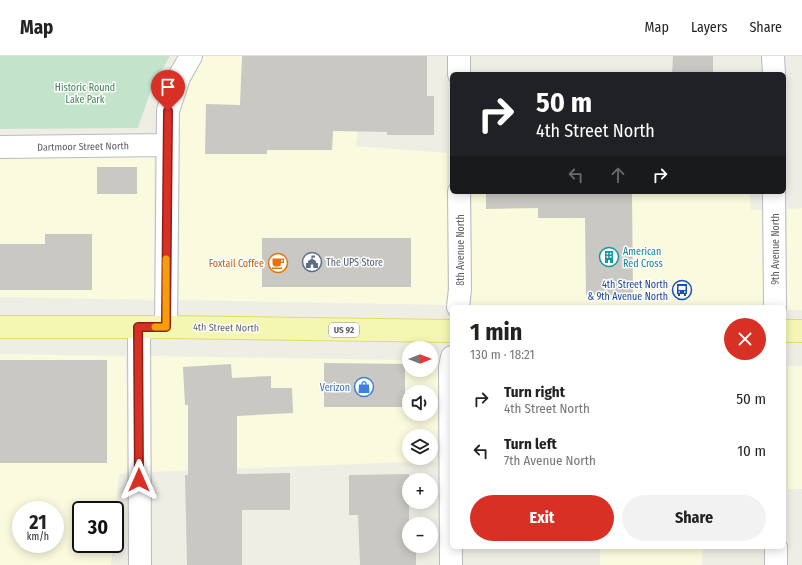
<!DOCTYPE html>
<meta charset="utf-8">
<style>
:root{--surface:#fff;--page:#f2f2f2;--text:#222;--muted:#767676;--line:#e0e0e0;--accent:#d93025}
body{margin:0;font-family:"Fira Sans Condensed",sans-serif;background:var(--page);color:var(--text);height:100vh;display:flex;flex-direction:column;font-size:15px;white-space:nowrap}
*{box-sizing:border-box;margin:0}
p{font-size:13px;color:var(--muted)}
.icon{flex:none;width:22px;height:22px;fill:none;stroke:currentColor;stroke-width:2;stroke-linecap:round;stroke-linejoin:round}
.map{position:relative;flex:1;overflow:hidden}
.sheet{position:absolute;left:450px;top:249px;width:336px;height:244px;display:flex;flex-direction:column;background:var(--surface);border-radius:6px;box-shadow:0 2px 10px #0003}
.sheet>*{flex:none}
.guide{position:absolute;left:450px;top:16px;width:336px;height:122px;border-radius:6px;box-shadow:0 2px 10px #0003;background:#202124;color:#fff;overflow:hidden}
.needle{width:26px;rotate:90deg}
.fabs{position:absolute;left:402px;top:285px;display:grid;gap:8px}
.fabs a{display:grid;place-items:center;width:36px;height:36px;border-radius:50%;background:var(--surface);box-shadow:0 2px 10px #0003;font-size:20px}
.speed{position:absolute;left:12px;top:445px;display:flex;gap:8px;font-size:20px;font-weight:700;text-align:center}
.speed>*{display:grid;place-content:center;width:52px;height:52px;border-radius:50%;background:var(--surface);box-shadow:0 2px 10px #0003;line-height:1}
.speed small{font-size:10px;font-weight:400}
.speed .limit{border:2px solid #111;border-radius:6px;background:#fff;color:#111}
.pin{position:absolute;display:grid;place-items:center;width:34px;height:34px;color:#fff;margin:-41px -17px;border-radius:50% 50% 50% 0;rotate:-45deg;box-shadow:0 0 4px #0007}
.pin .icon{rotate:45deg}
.me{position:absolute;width:44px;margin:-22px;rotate:0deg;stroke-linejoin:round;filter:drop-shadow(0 0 3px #0008)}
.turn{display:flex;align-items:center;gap:14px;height:84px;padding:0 20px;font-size:18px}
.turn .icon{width:52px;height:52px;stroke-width:2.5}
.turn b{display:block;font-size:28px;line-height:34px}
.lanes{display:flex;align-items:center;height:38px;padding:0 20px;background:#0003;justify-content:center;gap:20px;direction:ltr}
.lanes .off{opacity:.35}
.round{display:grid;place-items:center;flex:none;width:42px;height:42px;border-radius:21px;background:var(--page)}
.head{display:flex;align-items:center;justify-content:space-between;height:68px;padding:0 20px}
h1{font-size:24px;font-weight:700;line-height:30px}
.primary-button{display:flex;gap:8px;margin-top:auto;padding:8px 20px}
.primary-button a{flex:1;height:46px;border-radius:24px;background:var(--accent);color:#fff;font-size:16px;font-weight:700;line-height:46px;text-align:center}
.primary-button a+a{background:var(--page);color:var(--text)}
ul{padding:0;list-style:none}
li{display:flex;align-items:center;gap:12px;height:52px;padding:0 20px}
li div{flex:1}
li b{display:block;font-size:15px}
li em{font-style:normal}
header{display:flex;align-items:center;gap:24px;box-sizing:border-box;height:56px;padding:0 20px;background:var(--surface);border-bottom:1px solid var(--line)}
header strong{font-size:19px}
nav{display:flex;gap:22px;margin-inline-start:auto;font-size:14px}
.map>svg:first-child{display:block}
.commercial{fill:#fafade;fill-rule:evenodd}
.green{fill:#c4e3cb}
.building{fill:#c9c8c2}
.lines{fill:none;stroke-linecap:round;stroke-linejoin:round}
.minor-casing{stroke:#babbc0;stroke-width:24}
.tertiary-casing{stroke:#babbc0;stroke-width:24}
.primary-casing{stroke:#e3dc69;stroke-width:24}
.minor{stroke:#fff;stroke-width:22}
.tertiary{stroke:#fff;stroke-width:22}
.primary{stroke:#f3f7b1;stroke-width:22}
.route-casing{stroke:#8d1f18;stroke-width:10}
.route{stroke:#d93025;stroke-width:7}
.slow{stroke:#f59e0b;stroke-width:7}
.labels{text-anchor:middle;stroke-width:3;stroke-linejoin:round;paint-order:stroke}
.shield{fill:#fff;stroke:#8e8f92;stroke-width:1}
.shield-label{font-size:9px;font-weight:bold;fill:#5d5f64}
.park-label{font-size:10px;fill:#3e8250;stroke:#fff}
.street-label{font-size:10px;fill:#5d5f64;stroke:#fff}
.culture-label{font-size:10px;fill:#0d838f;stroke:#fff;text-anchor:start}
.service-label{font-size:10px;fill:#4e5e75;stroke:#fff;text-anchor:start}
.food-label{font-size:10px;fill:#c56008;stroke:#fff;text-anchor:end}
.transit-label{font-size:10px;fill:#164399;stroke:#fff;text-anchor:end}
.shop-label{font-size:10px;fill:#366cbe;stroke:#fff;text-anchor:end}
</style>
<header>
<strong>Map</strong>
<nav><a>Map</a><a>Layers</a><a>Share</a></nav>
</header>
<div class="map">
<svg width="802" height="509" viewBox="0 0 802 509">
<rect width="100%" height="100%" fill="#eeeee5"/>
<path class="commercial" d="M 204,0 L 369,0 L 356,90 L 447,97 L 447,233 L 446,249 L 179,244 L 180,56 L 191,25 Z
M 154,100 L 154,244 L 0,241 L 0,102 Z
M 472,136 L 750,136 L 751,154 L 762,154 L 763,251 L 591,251 L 471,249 L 472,234 Z
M 802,152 L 802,254 L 787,254 L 787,153 Z
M 0,298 L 126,300 L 127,417 L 119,418 L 115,465 L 115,454 L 81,454 L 81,488 L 113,488 L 111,509 L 0,509 ZM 21,454 L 55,454 L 55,488 L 21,488 Z
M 151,300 L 409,304 L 409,314 L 431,314 L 431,305 L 439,305 L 437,405 L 152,416 ZM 409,336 L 431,336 L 431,358 L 409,358 ZM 409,380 L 431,380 L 431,402 L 409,402 Z
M 788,310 L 802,310 L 802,433 L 788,433 Z
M 600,491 L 703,491 L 702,509 L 600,509 Z"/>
<path class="green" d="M 0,0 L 170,0 L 152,31 L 138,72 L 0,73 Z"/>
<path class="building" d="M 242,0 L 427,0 L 427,40 L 434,40 L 434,79 L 387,79 L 387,76 L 333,75 L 332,94 L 267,94 L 267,98 L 205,98 L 206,48 L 240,49 Z
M 673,0 L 713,0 L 713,18 L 672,18 Z
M 97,111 L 137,111 L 137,138 L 97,138 Z
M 486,136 L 632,136 L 633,239 L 586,239 L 585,162 L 538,162 L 538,152 L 486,153 Z
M 45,178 L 92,178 L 92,234 L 0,234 L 0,188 L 45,188 Z
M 262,182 L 411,182 L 411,231 L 262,231 Z
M 0,304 L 107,304 L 107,407 L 0,407 Z
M 324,307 L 405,308 L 405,351 L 324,351 Z
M 231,308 L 232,322 L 271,320 L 271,332 L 292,332 L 293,357 L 237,360 L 237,418 L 290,417 L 290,454 L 242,454 L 242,509 L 187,509 L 185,419 L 188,419 L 188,349 L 185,349 L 183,311 Z
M 409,418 L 409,490 L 416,490 L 416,509 L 360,509 L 358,459 L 349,459 L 349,419 Z"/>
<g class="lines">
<g class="minor-casing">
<path id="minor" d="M 459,0 L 459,18
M 0,91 L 166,89
M 458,251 L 460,233 L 459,136
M 139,271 L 140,509
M 166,271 L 168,55 L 179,21 L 191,0
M 451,509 L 450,311 L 452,301"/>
</g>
<g class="tertiary-casing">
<path id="tertiary" d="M 773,0 L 774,18
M 774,136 L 775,251
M 776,491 L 776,509"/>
</g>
<g class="primary-casing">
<path id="primary" d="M 0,271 L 166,271 L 452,275
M 784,275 L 802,275"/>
</g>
<use href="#minor" class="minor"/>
<use href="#tertiary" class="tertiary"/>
<use href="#primary" class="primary"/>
</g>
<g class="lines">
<g class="route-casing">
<path id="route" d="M 139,424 L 138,271 L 166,271 L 168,55"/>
</g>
<use href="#route" class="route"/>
<path class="slow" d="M 155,271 L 166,271 L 166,203"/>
</g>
<defs>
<g id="building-ring" transform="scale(1)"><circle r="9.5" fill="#fff" stroke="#0f9aa8" stroke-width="1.5"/><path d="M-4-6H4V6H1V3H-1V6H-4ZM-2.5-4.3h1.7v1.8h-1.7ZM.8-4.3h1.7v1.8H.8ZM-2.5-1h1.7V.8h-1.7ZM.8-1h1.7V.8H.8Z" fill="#0f9aa8"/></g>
<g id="civic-ring" transform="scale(1)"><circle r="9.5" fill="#fff" stroke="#5c6f8a" stroke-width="1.5"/><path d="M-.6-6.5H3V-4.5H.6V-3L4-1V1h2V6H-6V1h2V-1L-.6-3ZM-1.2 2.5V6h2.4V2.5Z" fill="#5c6f8a"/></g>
<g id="cafe-ring" transform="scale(1)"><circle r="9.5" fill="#fff" stroke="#e8710a" stroke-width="1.5"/><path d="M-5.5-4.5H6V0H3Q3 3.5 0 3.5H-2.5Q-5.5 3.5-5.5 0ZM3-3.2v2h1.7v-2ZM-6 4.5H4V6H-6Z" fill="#e8710a"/></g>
<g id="bus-ring" transform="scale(1)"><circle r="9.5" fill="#fff" stroke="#1a4fb4" stroke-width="1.5"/><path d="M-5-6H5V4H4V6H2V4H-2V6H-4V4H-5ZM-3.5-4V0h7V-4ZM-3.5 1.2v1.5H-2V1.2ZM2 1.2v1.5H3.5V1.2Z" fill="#1a4fb4"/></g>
<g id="shop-ring" transform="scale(1)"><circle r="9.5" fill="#fff" stroke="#3f7fe0" stroke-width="1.5"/><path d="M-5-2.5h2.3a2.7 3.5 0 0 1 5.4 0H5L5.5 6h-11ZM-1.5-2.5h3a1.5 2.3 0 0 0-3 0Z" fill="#3f7fe0"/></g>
</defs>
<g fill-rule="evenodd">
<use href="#building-ring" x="609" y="201"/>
<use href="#civic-ring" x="312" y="206"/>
<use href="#cafe-ring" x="278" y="207"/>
<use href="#bus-ring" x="682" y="234"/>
<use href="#shop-ring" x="364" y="331"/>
</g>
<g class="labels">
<rect class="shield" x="329" y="267" width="30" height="14" rx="3"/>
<g class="shield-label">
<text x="344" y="277">US 92</text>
</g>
<g class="park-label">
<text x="85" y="35">Historic Round<tspan x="85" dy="12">Lake Park</tspan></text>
</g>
<g class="street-label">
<text transform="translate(83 90) rotate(-1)" y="4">Dartmoor Street North</text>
<text transform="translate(775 193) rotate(-90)" y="4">9th Avenue North</text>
<text transform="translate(460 194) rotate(-90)" y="4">8th Avenue North</text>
<text transform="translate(226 271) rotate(1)" y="4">4th Street North</text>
</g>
<g class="culture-label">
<text x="623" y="199">American<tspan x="623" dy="12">Red Cross</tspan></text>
</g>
<g class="service-label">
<text x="326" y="210">The UPS Store</text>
</g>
<g class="food-label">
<text x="264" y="211">Foxtail Coffee</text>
</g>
<g class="transit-label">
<text x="668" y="232">4th Street North<tspan x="668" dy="12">&amp; 9th Avenue North</tspan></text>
</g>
<g class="shop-label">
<text x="350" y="335">Verizon</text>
</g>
</g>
</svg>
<div class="fabs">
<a><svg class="needle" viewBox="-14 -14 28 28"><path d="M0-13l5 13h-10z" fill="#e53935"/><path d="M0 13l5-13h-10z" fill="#767676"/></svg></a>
<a><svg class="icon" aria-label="sound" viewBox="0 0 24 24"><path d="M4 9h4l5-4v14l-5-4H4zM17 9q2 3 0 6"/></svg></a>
<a><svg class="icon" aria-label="layers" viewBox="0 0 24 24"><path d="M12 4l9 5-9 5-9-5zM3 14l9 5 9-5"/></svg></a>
<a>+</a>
<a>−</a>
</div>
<div class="speed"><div>21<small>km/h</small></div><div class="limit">30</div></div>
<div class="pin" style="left:168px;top:55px;background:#d93025"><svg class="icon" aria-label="arrive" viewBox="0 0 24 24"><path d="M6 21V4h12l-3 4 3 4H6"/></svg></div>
<svg class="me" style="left:139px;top:424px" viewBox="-20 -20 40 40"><path d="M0-17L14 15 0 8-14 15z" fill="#d93025" stroke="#fff" stroke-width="4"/></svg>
<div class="guide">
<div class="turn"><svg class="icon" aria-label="right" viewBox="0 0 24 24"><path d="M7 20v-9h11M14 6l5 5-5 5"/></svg><div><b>50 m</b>4th Street North</div></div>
<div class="lanes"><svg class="icon off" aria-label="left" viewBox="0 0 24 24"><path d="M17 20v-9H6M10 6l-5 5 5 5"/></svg><svg class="icon off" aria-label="ahead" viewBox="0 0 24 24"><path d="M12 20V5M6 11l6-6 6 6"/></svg><svg class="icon" aria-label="right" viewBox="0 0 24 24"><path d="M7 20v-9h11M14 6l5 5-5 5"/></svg></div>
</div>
<section class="sheet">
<div class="head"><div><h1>1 min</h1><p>130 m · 18:21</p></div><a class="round" style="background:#d93025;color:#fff"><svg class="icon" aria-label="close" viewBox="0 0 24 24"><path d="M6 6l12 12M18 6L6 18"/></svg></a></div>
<ul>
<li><svg class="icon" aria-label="right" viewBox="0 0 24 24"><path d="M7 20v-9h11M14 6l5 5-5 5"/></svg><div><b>Turn right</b><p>4th Street North</p></div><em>50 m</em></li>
<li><svg class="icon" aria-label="left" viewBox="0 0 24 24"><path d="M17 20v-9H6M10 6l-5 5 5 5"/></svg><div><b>Turn left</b><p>7th Avenue North</p></div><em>10 m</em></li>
</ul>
<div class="primary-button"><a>Exit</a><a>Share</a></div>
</section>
</div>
